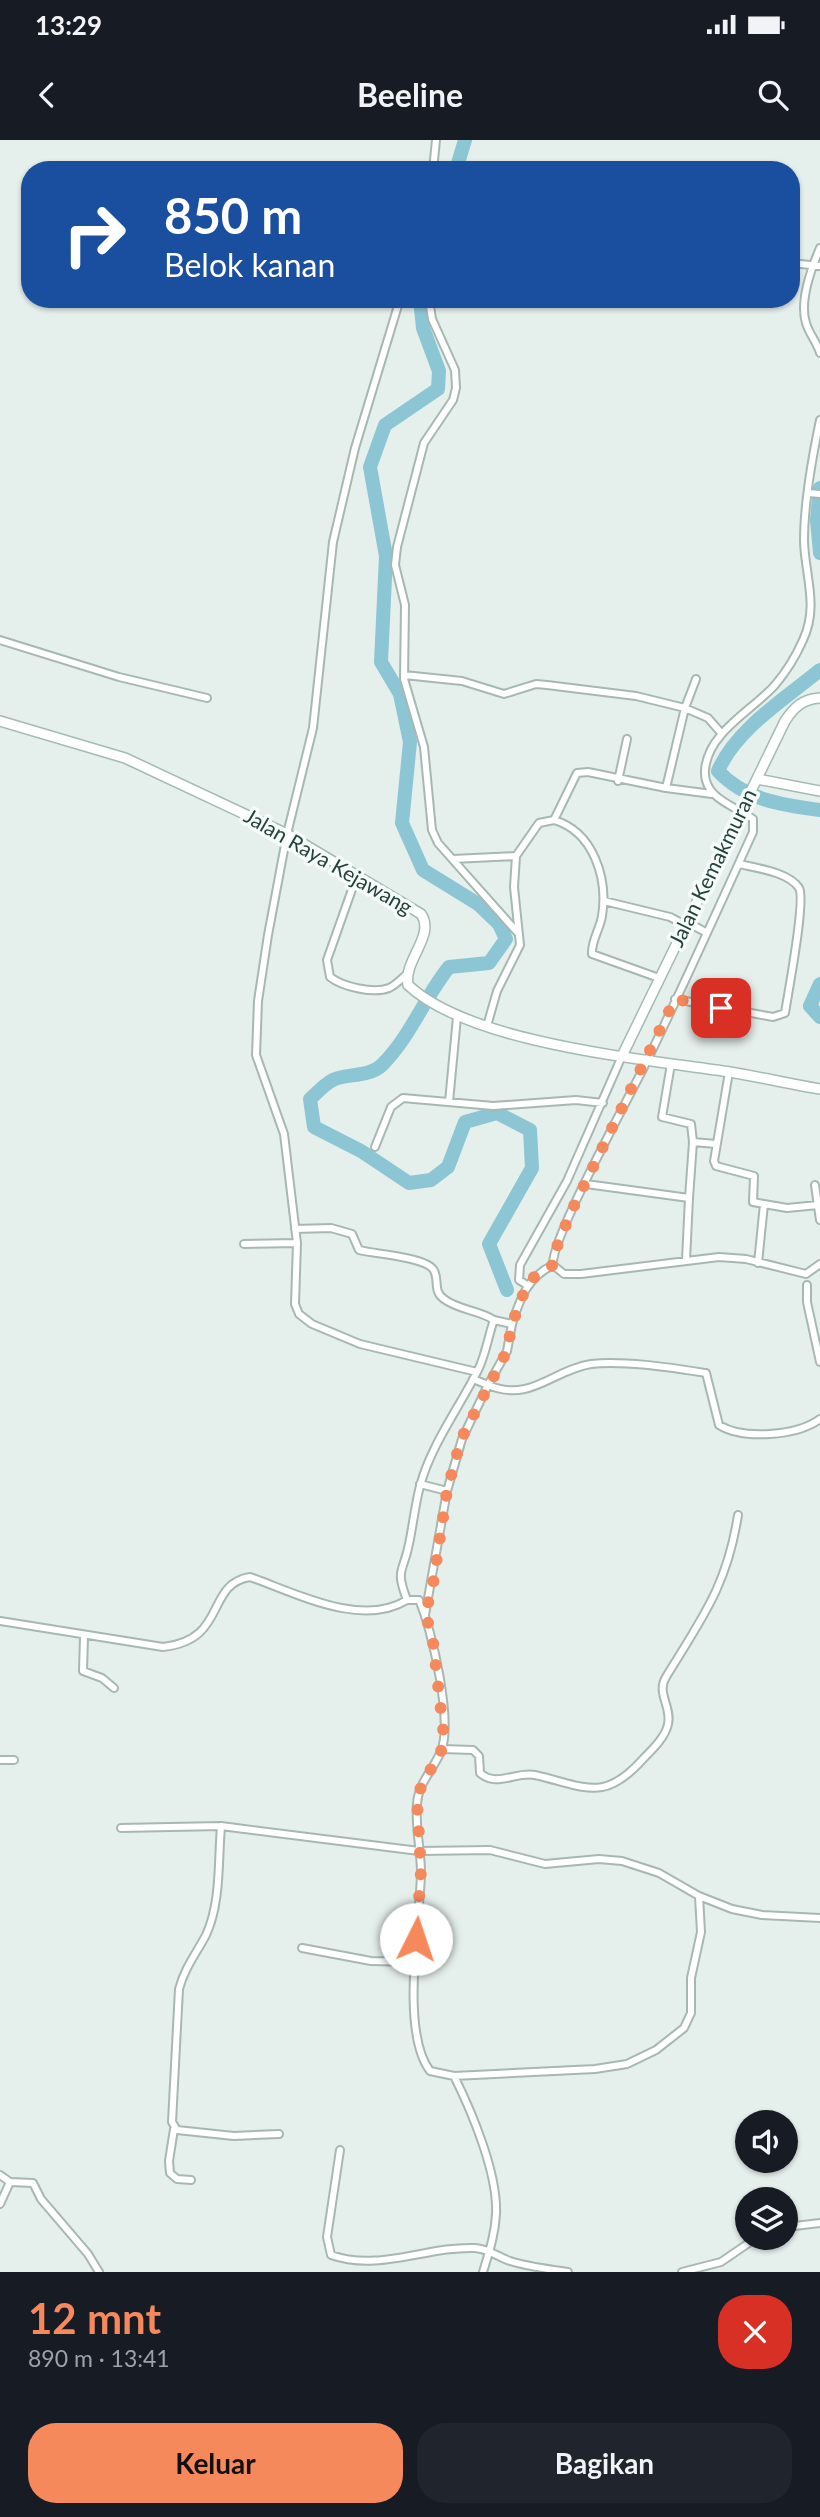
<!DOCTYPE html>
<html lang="id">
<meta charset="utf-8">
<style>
:root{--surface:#171b24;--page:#20242c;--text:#f1f3f6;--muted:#9ea1a6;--accent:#f6895c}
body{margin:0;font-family:Lato,sans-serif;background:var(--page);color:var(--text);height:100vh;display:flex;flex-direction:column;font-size:26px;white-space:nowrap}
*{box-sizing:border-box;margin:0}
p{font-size:23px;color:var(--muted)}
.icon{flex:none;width:38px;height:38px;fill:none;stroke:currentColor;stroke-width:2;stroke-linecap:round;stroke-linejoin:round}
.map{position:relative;height:2132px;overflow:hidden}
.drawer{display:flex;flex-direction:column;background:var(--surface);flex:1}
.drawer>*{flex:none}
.hud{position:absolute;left:21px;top:21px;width:779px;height:147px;border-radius:28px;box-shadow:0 2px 5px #0004;background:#1a4fa0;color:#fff;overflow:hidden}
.controls{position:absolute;left:735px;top:1970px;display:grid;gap:14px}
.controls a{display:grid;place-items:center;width:63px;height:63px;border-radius:50%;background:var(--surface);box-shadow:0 2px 5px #0004;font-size:35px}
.pin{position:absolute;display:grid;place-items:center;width:60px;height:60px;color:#fff;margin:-30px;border-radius:14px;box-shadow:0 4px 10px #0006}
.me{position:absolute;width:77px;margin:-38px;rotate:4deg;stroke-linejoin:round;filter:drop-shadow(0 0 5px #0008)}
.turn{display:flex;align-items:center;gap:24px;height:147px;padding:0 28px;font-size:32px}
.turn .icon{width:91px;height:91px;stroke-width:2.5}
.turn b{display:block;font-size:49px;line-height:60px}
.round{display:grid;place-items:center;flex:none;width:74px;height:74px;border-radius:28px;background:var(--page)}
.overview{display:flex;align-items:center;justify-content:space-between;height:119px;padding:0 28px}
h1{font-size:42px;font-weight:700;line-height:52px;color:var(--accent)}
.action{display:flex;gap:14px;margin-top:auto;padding:14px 28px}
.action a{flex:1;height:80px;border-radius:28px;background:var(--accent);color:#111;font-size:28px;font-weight:700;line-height:80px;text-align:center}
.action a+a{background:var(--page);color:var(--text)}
.status{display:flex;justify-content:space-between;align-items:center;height:49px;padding:0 35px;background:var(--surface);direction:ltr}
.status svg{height:19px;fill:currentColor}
header{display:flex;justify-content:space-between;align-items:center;height:91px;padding:0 28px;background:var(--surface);font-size:32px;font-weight:700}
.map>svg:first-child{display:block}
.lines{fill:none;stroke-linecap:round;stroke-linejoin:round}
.river{stroke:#8cc6d5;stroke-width:14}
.street-casing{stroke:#a7b8b3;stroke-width:10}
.secondary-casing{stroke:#a3bbb4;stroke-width:12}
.street{stroke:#fff;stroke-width:6}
.secondary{stroke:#fff;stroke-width:9}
.route{stroke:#f6895c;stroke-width:12;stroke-dasharray:0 21.6}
.labels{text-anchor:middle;stroke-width:7;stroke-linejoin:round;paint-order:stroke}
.street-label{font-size:21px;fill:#23423b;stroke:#f6fbf9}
</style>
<div class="status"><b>13:29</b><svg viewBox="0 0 49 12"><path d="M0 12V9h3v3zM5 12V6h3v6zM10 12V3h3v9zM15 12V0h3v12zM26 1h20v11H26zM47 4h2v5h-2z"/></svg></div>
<header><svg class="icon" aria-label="back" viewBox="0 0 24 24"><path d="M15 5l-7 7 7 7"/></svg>Beeline<svg class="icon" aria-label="search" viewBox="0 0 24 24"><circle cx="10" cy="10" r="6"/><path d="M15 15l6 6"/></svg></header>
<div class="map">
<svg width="820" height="2132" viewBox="0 0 820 2132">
<rect width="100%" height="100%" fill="#e5efeb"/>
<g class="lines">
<path class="river" d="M 456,30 L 465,0
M 420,159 L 423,188 L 439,231 L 438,249 L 385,285 L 370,327 L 386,416 L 381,522 L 400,554 L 410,602 L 402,683 L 423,730 L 478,764 L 499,784 L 506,799 L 489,823 L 449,827 C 424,858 411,896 382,925 C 368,938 344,933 331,941 C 324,945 317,953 310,959 L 314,987 L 361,1011 L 409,1043 L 431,1040 L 448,1027 L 465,982 L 497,973 L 530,990 L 532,1028 L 489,1104 L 507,1150
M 820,348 L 817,380 L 820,413
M 820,530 C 786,558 736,589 718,631 C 745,660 782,665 820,670
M 820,844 L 810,866 L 820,877"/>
<g class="street-casing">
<path id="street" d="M 433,30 L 436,0
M 820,108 C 811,129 799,161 806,183 C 809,194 817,202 820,213
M 791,123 L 820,126
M 400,159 L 355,308 L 333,402 L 313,588 L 287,694 L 268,795 L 258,861 L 256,915 L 284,994 L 297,1103 L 295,1164 L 299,1174 L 312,1184 L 360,1204 L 477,1232
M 429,159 L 432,179 L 455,230 L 456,248 L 453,260 L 424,303 L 397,407 L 395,425 L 405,465 L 404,539 L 424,607 L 432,690 L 438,703 L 517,792
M 464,162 L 464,159
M 809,353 L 820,354
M 0,500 L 119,537 L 207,558
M 404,535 L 462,541 L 504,554 L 536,544 L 547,545 L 636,556 L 685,568 L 696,539
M 618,641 L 627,599
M 666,648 L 712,654
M 554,680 C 594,692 608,739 602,776 C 600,789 591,801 592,814 L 659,838
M 453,719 L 516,716
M 356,738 L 327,820 L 330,837 C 343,847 374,854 389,848 C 396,845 401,839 407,834
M 604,761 L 670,777 L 685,785
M 687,782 L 707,793
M 675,859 L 773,877 L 785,873 C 788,853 806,760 799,748 C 789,732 756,728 739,724
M 487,886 L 497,851 L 520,805 L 514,747 L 516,716 L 539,683 L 554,680 L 577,633 L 588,632 L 666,648 L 685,568 L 708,578 L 722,594
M 671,924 L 662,977 L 691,984 L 693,1002 L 716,1004
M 729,932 L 714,1021 L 716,1026 L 754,1036 L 753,1062 L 764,1064 L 758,1123
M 449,962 L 457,877
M 375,1007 L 391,967 L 403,958 L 493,966 L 576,960 L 603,963
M 586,1044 L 689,1058 L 686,1120
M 815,1045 L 820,1080
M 689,1058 L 693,1002
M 764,1064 L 787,1068 L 818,1065
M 295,1089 L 331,1088 L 352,1094 L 359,1110 C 375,1114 424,1117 433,1129 C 440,1138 432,1151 444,1159 C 458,1170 479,1170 494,1180
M 244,1104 L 297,1103
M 553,1125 L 564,1134 L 581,1134 L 719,1117 L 746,1119 L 806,1134 L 820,1124
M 527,1145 L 519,1140 L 520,1125 L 567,1041 L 622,916
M 807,1145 L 807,1162 L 820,1222
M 473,1239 L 488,1245 L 507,1211 L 512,1184
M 420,1344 L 447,1351
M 407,1460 L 419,1460 C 432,1489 453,1582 441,1611 C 434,1629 418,1643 417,1664 C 415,1687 421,1710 421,1733 C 420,1783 400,1891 430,1931 L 454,1936 L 595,1929 L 627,1924 L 656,1910 L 684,1888 L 691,1873 L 691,1838 L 701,1792 L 699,1756
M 425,1475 L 447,1351 L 462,1299 L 488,1245 C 531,1263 552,1230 591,1224 C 623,1220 673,1228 706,1233 L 719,1285 C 743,1300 797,1296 820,1279
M 0,1481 L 163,1507 C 228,1500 205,1444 250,1437 C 296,1453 361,1488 407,1460 C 395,1428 403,1434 409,1404 C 413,1385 415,1365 420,1346 C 431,1305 459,1268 478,1230 C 486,1214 488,1196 494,1180 L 512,1184 C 520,1158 528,1137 553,1125 C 550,1100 630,956 646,923 C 683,847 718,769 753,692 L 753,679 C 733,665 703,658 705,630 C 708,592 753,570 775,545 C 786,532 796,516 803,500 C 819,466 805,436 804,401 C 804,361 812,318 820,280
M 84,1497 L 83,1531 L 102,1538 L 114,1548
M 442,1609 L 473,1610 L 479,1616 L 480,1633 C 497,1648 516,1631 535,1635 C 587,1647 604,1663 644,1618 C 653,1609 666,1596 668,1584 C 672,1567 656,1553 666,1537 C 702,1478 727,1446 738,1375
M 0,1620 L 14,1620
M 221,1686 C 218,1721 221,1763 206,1795 C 196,1814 185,1827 179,1849 L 172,1982 L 177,1990 L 234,1996 L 279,1994
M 121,1688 L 221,1686 L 419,1711 L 490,1710 L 545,1724 L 599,1719 L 622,1721 L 659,1733 L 699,1756 L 732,1769 L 762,1775 L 820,1778
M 302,1808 L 371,1821 L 415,1822
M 454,1936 C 472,1972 498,2034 496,2074 C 495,2095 489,2112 483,2132
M 174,1989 L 169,2021 L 170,2033 L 177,2039 L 191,2040
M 340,2010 L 327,2097 L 331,2115 C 379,2132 427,2106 475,2108 C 489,2109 498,2117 510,2121 C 529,2127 549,2129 568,2132
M 0,2035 L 10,2042 L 33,2043 L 41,2059 L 88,2114 L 99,2132
M 0,2064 L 10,2042
M 786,2087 L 820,2083
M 682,2132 L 721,2122 L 756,2098"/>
</g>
<g class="secondary-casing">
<path id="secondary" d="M 0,581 L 125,618 L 287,694 L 421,774 C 436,795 403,821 408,845 C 471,904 644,919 730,932 C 760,937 790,944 820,949
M 757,639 L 820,651
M 622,916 L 785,581 C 794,567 803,559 820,558"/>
</g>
<use href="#street" class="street"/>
<use href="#secondary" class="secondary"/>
</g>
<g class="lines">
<path class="route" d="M 416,1799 L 421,1731 L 417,1661 L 421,1647 L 442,1609 L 444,1597 L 432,1493 L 425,1475 L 433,1444 L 447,1351 L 461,1299 L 507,1211 L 512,1184 L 526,1147 L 535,1136 L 553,1125 L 554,1114 L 572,1070 L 675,859 L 721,868"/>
</g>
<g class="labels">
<g class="street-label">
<text transform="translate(328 722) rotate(30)" y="7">Jalan Raya Kejawang</text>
<text transform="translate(713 728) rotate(-64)" y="7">Jalan Kemakmuran</text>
</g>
</g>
</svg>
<div class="controls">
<a><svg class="icon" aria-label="sound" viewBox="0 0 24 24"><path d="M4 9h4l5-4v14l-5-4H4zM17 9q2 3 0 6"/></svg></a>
<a><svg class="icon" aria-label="layers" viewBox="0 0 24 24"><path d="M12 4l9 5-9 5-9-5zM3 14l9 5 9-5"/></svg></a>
</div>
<div class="pin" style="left:721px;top:868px;background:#d93025"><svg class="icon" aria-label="arrive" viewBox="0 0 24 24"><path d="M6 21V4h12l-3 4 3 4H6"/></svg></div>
<svg class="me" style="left:416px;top:1799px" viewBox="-20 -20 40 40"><circle r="19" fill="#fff"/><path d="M0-13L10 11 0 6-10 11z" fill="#f6895c"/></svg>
<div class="hud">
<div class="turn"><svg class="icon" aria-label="right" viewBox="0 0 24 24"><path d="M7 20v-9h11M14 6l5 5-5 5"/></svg><div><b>850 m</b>Belok kanan</div></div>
</div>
</div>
<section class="drawer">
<div class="overview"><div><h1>12 mnt</h1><p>890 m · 13:41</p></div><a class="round" style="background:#d93025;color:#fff"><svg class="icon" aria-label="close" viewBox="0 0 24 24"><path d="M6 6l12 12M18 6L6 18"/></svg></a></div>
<div class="action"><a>Keluar</a><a>Bagikan</a></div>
</section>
